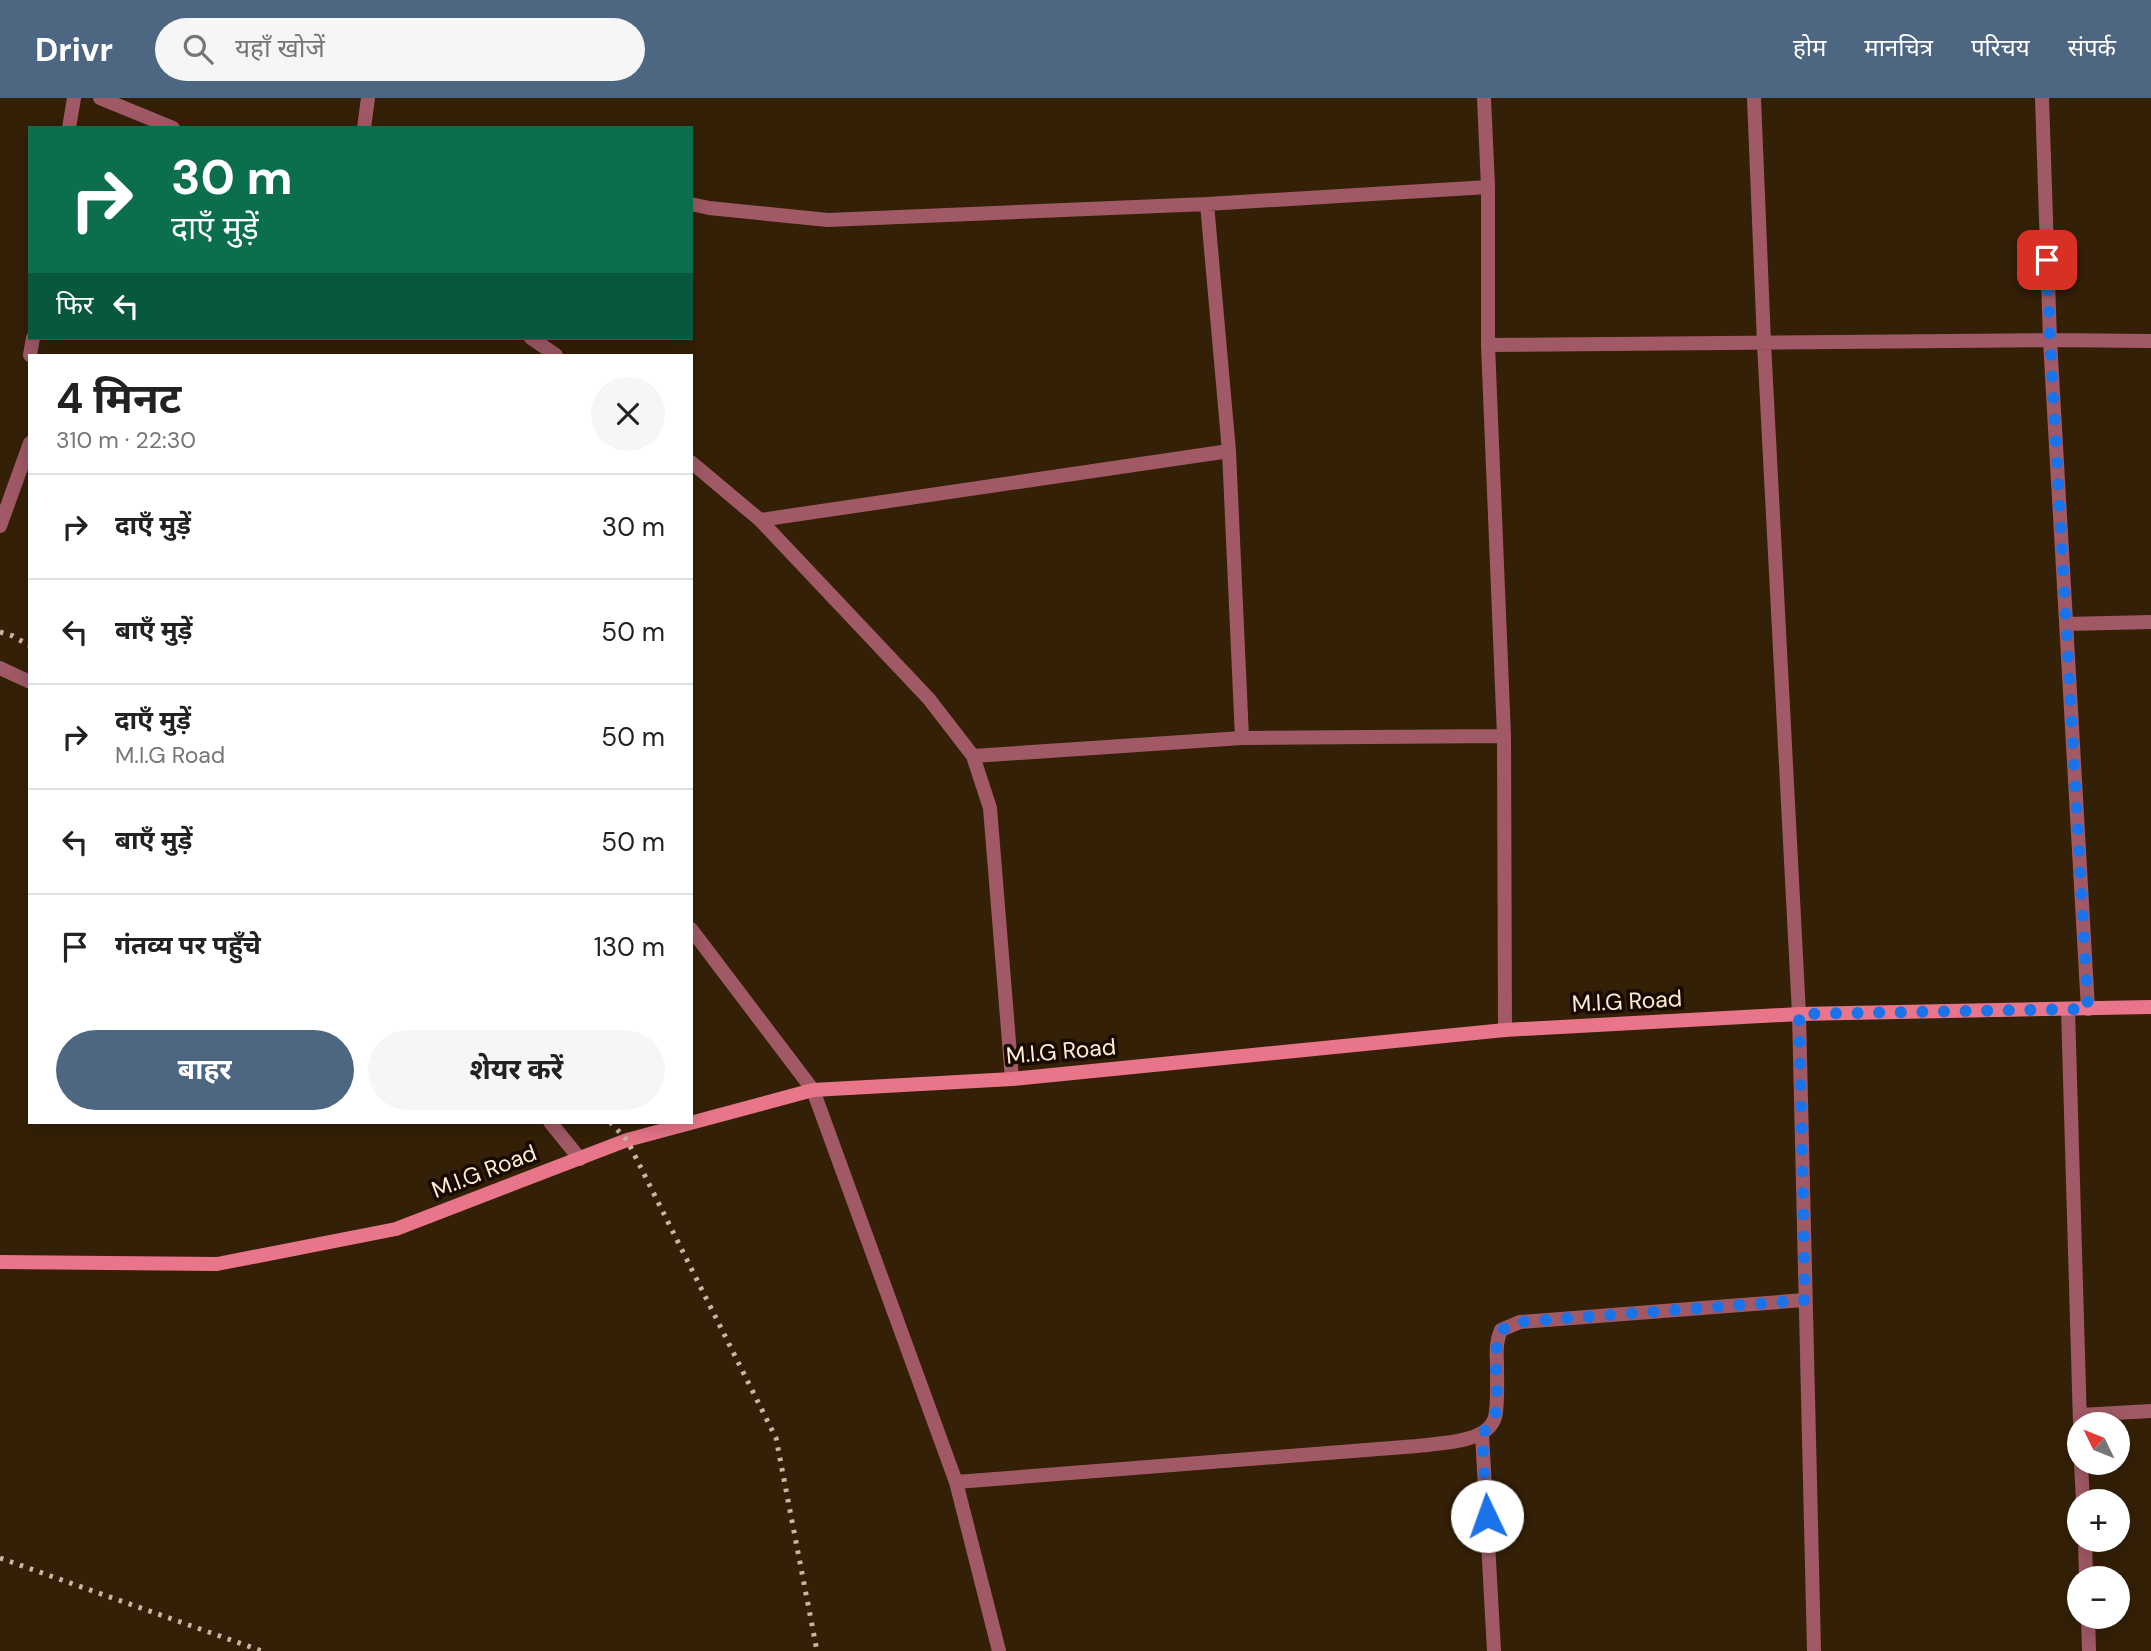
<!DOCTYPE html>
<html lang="hi">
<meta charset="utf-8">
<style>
:root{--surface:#fff;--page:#f6f6f6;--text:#222;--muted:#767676;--line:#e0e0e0;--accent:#4d6783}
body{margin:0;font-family:"DM Sans","Noto Sans Devanagari",sans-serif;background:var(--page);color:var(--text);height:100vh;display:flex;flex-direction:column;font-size:26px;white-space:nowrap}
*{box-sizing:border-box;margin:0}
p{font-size:23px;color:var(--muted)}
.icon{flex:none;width:38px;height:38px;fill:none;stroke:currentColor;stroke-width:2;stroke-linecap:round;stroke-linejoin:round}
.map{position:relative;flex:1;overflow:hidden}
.side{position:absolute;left:28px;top:256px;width:665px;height:770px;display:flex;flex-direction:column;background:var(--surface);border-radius:0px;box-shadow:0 4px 18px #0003}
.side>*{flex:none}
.guide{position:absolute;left:28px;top:28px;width:665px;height:214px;border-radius:0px;box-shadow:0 4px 18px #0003;background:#0b6e4f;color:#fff;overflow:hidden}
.needle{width:46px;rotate:313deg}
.fabs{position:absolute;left:2067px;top:1314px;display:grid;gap:14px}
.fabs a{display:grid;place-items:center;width:63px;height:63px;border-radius:50%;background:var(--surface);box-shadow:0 4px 18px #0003;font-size:35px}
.pin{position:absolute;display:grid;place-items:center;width:60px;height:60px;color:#fff;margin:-30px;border-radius:14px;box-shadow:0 4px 10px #0006}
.me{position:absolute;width:77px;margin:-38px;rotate:357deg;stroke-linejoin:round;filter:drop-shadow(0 0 5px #0008)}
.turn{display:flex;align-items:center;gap:24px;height:147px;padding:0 28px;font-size:32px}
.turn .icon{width:91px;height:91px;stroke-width:2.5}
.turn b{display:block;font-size:49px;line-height:60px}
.then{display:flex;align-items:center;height:66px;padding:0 28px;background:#0003;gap:14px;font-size:26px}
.round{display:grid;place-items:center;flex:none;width:74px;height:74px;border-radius:37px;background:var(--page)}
.head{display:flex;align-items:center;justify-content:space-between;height:119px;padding:0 28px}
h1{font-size:42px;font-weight:700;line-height:52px}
.cta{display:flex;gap:14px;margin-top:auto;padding:14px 28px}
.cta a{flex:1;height:80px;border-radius:42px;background:var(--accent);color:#fff;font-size:28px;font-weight:700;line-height:80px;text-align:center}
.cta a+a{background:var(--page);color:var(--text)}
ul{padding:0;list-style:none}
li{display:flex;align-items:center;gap:21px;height:105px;padding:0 28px;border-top:2px solid var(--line)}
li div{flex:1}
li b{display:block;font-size:26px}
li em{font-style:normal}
header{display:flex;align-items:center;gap:42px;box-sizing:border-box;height:98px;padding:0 35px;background:var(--accent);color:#fff}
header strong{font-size:33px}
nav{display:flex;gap:38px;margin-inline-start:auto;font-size:24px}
.search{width:490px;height:63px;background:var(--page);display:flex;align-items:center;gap:18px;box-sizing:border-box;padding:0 24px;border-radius:38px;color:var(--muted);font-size:26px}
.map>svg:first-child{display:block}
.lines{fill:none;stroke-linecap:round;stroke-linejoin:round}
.street{stroke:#a15a65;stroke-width:14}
.secondary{stroke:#e87589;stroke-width:14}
.rail{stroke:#cab7a1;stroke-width:5;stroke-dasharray:3.5 7;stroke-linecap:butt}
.route{stroke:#1a73e8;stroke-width:12;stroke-dasharray:0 21.6}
.labels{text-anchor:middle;stroke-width:7;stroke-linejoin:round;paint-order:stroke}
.street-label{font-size:23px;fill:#feecd8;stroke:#190a00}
</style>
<header>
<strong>Drivr</strong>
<div class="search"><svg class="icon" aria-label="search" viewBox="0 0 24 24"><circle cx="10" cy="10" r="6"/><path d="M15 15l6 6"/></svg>यहाँ खोजें</div>
<nav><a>होम</a><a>मानचित्र</a><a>परिचय</a><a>संपर्क</a></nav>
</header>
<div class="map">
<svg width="2151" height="1553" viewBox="0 0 2151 1553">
<rect width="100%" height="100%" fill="#342006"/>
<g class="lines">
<path class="street" d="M 100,0 L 173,30
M 1484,0 L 1488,89 L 1488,247 L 1504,638 L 1505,932
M 1754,0 L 1764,245 L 1799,916 L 1814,1553
M 2042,0 L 2050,242 L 2088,911
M 69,30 L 74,0
M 364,30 L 368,0
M 691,106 L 709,110 L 828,122 L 1207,106 L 1488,89
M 1207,106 L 1229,353 L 1242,640
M 531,240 L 556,257
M 1488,247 L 2050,242 L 2151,243
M 30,257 L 33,240
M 691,364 L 760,422 L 929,601 L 973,658 L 990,710 L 1012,981
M 760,422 L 1229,353
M 0,428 L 30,345
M 2066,526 L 2151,524
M 0,570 L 30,584
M 973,658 L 1242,640 L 1504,638
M 691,831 L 813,992 L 956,1384 L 999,1553
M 2068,911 L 2080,1326
M 550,1024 L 580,1061
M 2080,1317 L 2151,1313
M 1482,1336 L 1494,1553
M 2081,1365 L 2083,1404
M 956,1384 L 1417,1348 C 1440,1345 1488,1345 1495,1319 C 1498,1308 1497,1281 1497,1269 C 1497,1255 1495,1246 1501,1232 L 1520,1224 L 1805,1202
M 2085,1442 L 2086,1480
M 2088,1519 L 2089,1553"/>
<path class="secondary" d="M 0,1164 L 217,1166 L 396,1131 L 627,1042 L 813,992 L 1012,981 L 1505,932 L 1799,916 L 2151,909"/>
<path class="rail" d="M 0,534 L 13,538 L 30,548
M 610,1024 L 627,1042 L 776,1340 L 817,1553
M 0,1460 L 262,1553"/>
</g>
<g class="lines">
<path class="route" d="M 1487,1418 L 1482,1336 C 1486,1331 1494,1324 1495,1318 C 1501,1290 1490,1259 1501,1232 L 1520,1224 L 1805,1202 L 1799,916 L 2088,911 L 2050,242 L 2047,162"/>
</g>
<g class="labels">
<g class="street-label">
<text transform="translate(1627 903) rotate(-3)" y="8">M.I.G Road</text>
<text transform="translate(1061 953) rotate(-5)" y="8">M.I.G Road</text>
<text transform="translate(484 1073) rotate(-21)" y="8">M.I.G Road</text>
</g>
</g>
</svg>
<div class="fabs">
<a><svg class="needle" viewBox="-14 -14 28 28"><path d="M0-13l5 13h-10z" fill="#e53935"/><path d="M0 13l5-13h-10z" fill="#767676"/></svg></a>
<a>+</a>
<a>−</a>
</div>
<div class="pin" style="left:2047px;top:162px;background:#d93025"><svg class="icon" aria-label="arrive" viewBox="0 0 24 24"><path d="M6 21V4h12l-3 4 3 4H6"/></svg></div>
<svg class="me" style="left:1487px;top:1418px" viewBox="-20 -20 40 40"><circle r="19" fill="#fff"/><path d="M0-13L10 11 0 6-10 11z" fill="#1a73e8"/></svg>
<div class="guide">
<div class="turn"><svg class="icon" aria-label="right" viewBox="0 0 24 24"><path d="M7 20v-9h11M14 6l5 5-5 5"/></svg><div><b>30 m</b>दाएँ मुड़ें</div></div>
<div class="then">फिर<svg class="icon" aria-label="left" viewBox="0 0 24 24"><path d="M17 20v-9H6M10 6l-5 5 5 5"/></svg></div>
</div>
<section class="side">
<div class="head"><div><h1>4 मिनट</h1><p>310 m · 22:30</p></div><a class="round"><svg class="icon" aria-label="close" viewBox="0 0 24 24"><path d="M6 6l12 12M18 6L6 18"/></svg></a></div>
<ul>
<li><svg class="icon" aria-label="right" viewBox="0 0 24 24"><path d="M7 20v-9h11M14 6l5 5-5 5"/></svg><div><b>दाएँ मुड़ें</b></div><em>30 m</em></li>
<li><svg class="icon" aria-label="left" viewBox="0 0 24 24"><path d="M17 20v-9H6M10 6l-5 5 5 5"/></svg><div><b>बाएँ मुड़ें</b></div><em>50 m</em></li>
<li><svg class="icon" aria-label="right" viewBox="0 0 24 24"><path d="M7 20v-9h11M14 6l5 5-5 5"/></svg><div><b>दाएँ मुड़ें</b><p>M.I.G Road</p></div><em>50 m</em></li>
<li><svg class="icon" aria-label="left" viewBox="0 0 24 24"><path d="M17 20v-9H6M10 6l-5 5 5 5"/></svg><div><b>बाएँ मुड़ें</b></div><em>50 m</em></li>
<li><svg class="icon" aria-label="arrive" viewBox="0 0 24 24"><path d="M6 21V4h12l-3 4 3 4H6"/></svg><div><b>गंतव्य पर पहुँचे</b></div><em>130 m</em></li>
</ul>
<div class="cta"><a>बाहर</a><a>शेयर करें</a></div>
</section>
</div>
